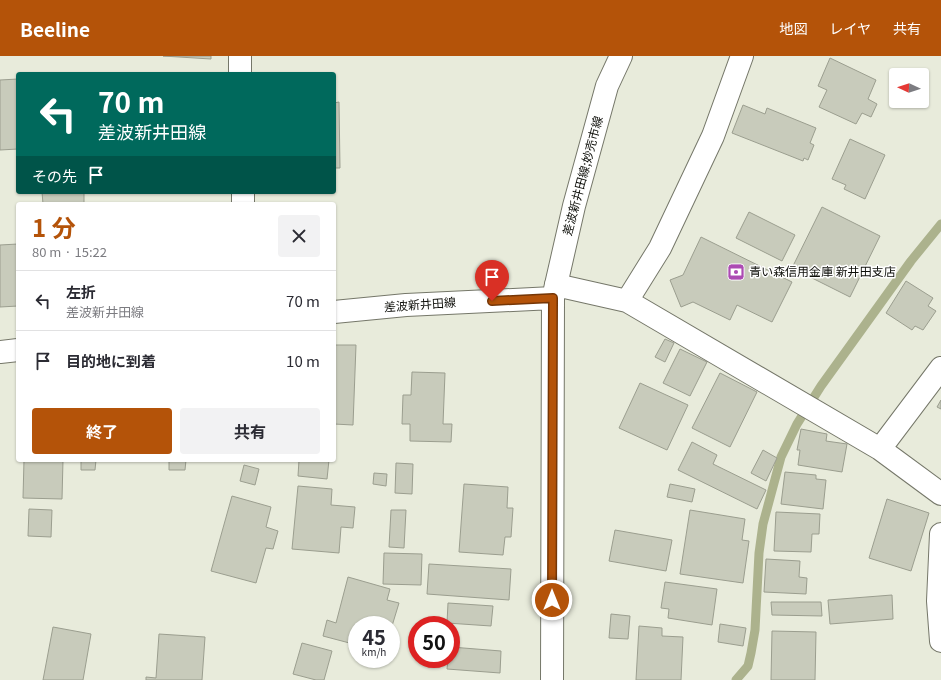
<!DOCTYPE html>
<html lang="ja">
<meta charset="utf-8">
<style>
:root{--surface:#fff;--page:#f2f2f3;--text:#2b2b33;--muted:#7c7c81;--line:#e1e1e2;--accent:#b45309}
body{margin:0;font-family:Georgia,"Noto Sans JP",serif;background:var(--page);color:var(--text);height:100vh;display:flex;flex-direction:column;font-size:15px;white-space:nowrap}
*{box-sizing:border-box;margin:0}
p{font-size:13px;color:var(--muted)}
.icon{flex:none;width:22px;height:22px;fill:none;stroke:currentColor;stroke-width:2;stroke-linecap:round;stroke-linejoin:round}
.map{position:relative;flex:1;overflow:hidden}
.sheet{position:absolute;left:16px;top:146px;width:320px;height:260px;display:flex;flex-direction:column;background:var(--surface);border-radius:4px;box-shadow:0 1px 3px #0004}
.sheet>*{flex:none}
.guide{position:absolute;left:16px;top:16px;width:320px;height:122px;border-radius:4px;box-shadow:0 1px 3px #0004;background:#00695c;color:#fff;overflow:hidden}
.needle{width:26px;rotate:273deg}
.controls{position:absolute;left:889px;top:12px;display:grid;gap:8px}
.controls a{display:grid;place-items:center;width:40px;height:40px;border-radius:4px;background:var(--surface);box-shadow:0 1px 3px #0004;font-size:20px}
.speed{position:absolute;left:348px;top:560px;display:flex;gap:8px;font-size:20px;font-weight:700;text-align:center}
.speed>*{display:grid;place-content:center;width:52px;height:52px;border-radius:50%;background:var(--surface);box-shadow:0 1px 3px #0004;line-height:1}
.speed small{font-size:10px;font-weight:400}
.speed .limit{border:6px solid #d22;background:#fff;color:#111}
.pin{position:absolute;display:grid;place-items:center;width:34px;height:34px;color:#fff;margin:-41px -17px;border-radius:50% 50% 50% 0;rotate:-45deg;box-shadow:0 0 4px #0007}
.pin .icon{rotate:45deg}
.me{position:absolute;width:44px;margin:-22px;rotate:0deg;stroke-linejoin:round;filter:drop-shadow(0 0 3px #0008)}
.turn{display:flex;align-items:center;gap:14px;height:84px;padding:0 16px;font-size:18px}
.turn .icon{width:52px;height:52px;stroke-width:2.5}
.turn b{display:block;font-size:28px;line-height:34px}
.then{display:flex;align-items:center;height:38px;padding:0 16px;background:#0003;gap:8px;font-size:15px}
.round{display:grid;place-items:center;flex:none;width:42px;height:42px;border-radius:4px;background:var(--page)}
.head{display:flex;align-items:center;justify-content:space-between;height:68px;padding:0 16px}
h1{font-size:24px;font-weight:700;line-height:30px;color:var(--accent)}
.action{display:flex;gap:8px;margin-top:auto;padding:8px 16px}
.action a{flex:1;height:46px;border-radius:4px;background:var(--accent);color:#fff;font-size:16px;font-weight:700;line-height:46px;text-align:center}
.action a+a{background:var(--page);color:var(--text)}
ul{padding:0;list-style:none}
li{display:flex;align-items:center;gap:12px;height:60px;padding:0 16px;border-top:1px solid var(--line)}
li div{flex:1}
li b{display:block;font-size:15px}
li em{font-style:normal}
header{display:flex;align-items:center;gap:24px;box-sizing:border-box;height:56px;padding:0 20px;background:var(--accent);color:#fff}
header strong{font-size:19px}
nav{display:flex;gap:22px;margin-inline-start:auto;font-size:14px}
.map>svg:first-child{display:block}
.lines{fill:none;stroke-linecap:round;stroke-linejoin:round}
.stream{stroke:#acb28d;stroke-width:9}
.building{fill:#c8cbbb;stroke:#9b9e8f}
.minor-casing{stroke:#757769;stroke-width:24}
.major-casing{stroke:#757769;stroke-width:24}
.minor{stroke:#fff;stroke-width:22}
.major{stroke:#fff;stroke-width:22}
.route-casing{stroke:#753606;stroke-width:10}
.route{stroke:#b45309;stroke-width:7}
.labels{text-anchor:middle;stroke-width:3;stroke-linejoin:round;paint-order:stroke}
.street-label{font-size:12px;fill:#0e0f0a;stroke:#fff}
.poi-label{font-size:12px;fill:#0e0f0a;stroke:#fff;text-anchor:start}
</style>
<header>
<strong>Beeline</strong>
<nav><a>地図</a><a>レイヤ</a><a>共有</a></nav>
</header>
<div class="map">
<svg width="941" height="624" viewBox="0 0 941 624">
<rect width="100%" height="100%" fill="#e8ebdb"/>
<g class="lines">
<path class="stream" d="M 736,624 L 748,610 L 751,597 L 755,574 L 759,497 L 763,468 L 781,401 L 797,368 L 821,330 L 911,205 L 941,168"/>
</g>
<path class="building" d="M 163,0 L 211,0 L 211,3 Z
M 830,2 L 876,24 L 868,43 L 877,48 L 871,61 L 862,57 L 856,68 L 819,51 L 827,34 L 818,30 Z
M 18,23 L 18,93 L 0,94 L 0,24 Z
M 339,46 L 340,112 L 334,112 L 334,47 Z
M 743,49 L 765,58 L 767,52 L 816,72 L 810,87 L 814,89 L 808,104 L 804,102 L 803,105 L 732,77 Z
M 850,83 L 885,99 L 865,143 L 844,133 L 846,129 L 832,123 Z
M 42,136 L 84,136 L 84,148 L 43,148 Z
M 822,151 L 880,180 L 850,241 L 792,212 Z
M 749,156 L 795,179 L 782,205 L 736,182 Z
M 701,181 L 792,226 L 772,266 L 737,249 L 730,264 L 693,246 L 681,251 L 670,224 L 683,219 Z
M 18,188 L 18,250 L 0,251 L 0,189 Z
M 906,225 L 933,242 L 928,250 L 936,255 L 923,274 L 915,270 L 912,274 L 886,257 Z
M 665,283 L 674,287 L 665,306 L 655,301 Z
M 334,289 L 356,289 L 353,369 L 334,368 Z
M 680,293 L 707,306 L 690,340 L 663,327 Z
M 412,316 L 445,317 L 443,368 L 452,368 L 451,386 L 410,385 L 410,368 L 402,368 L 403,339 L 411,339 Z
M 720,317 L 757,336 L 730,391 L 692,372 Z
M 640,327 L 688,349 L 667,394 L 619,372 Z
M 941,344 L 941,353 L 937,351 Z
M 801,373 L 827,378 L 826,385 L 847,388 L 842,416 L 798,409 L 800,394 L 797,394 Z
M 692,386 L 717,399 L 713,408 L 766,434 L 757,453 L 678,414 Z
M 763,394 L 777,402 L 766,425 L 751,417 Z
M 24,404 L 63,404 L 62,443 L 23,442 Z
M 81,404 L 96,404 L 95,414 L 81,414 Z
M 169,404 L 186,404 L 185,414 L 169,414 Z
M 299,404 L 329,404 L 327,423 L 298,420 Z
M 396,407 L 413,408 L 412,438 L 395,437 Z
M 244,409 L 259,413 L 255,429 L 240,425 Z
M 785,416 L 816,419 L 816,423 L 826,424 L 823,453 L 781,448 Z
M 374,417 L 387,418 L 386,430 L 373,428 Z
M 464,428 L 508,431 L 507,452 L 513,452 L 511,481 L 505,481 L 503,499 L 459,496 Z
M 670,428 L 695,433 L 692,446 L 667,441 Z
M 298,430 L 332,433 L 331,449 L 355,451 L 353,472 L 341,471 L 339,497 L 292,493 Z
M 232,440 L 271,451 L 266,471 L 278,475 L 273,493 L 266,492 L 256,527 L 211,515 Z
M 887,443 L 929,457 L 911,515 L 869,502 Z
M 29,453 L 52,454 L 51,481 L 28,480 Z
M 391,454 L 406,454 L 404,492 L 389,491 Z
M 690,454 L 745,463 L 742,484 L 749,485 L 743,527 L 680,518 Z
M 776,456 L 820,458 L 819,478 L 812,478 L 811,496 L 774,495 Z
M 615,474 L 672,484 L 666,515 L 609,505 Z
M 384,497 L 422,498 L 421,529 L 383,528 Z
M 766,503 L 800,505 L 799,521 L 807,522 L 806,538 L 764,536 Z
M 429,508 L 511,513 L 509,544 L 427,538 Z
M 348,521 L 390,533 L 387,544 L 399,547 L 392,570 L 381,566 L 381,569 L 357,569 L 357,589 L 323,580 L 327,564 L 336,567 Z
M 665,526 L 717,533 L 712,569 L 668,562 L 669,553 L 661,552 Z
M 892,539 L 893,563 L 830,568 L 828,544 Z
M 771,546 L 821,546 L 822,560 L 772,559 Z
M 448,547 L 493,550 L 491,570 L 447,567 Z
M 611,558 L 630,560 L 628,583 L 609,582 Z
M 720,568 L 746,572 L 743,590 L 718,586 Z
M 639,570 L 662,572 L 662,580 L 683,581 L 681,624 L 636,624 Z
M 53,571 L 91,578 L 83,624 L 43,624 Z
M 772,575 L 816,576 L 815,624 L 771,624 Z
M 159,578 L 205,581 L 202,624 L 146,624 L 146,621 L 156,622 Z
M 302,587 L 332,595 L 324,624 L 316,624 L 293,618 Z
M 451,591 L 501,595 L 500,617 L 447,613 L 448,603 L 451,603 Z"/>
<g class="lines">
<g class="minor-casing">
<path id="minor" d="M 240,0 L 240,18
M 243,136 L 243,148
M 556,229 L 627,245 L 880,393 L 941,438
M 627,245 L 660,192 L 713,80 L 742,0
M 880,393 L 941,312
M 941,478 L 938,545 L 941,585"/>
</g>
<g class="major-casing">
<path id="major" d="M 334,256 L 406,249 L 553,242
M 0,296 L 18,294
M 552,624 L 553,242 L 574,150 L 607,30 L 621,0"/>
</g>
<use href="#minor" class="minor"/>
<use href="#major" class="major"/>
</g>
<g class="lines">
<g class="route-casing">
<path id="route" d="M 492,245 L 553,242 L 552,544"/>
</g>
<use href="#route" class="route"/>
</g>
<defs>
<g id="bank-square" transform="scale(0.9)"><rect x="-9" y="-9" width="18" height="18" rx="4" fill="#ac4bb3" stroke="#fff"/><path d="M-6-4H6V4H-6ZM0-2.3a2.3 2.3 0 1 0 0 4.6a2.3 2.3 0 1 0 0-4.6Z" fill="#fff"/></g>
</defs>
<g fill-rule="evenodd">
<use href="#bank-square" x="736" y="216"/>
</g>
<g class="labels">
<g class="street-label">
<text transform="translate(583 120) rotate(-75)" y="4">差波新井田線;妙売市線</text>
<text transform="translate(420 249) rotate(-4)" y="4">差波新井田線</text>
</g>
<g class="poi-label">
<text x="749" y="220">青い森信用金庫 新井田支店</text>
</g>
</g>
</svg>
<div class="controls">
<a><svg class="needle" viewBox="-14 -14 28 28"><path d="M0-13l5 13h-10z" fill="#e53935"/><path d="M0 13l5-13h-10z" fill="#7c7c81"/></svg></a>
</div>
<div class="speed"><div>45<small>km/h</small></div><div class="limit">50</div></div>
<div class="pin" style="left:492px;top:245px;background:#d93025"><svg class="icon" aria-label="arrive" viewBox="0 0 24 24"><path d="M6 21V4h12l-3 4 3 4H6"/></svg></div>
<svg class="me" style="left:552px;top:544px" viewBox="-20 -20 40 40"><circle r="17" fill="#b45309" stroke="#fff" stroke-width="3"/><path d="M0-11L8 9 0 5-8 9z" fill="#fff"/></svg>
<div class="guide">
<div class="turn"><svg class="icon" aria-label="left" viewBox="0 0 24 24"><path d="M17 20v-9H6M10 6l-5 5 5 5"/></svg><div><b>70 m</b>差波新井田線</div></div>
<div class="then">その先<svg class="icon" aria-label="arrive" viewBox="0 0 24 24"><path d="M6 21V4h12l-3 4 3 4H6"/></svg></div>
</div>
<section class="sheet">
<div class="head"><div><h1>1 分</h1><p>80 m · 15:22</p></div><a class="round"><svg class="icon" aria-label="close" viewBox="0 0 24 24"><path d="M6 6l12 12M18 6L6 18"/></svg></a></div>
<ul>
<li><svg class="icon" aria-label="left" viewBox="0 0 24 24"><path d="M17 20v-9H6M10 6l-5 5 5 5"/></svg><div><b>左折</b><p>差波新井田線</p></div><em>70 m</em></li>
<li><svg class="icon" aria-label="arrive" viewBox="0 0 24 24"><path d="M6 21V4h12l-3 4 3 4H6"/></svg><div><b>目的地に到着</b></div><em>10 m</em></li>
</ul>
<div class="action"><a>終了</a><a>共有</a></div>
</section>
</div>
